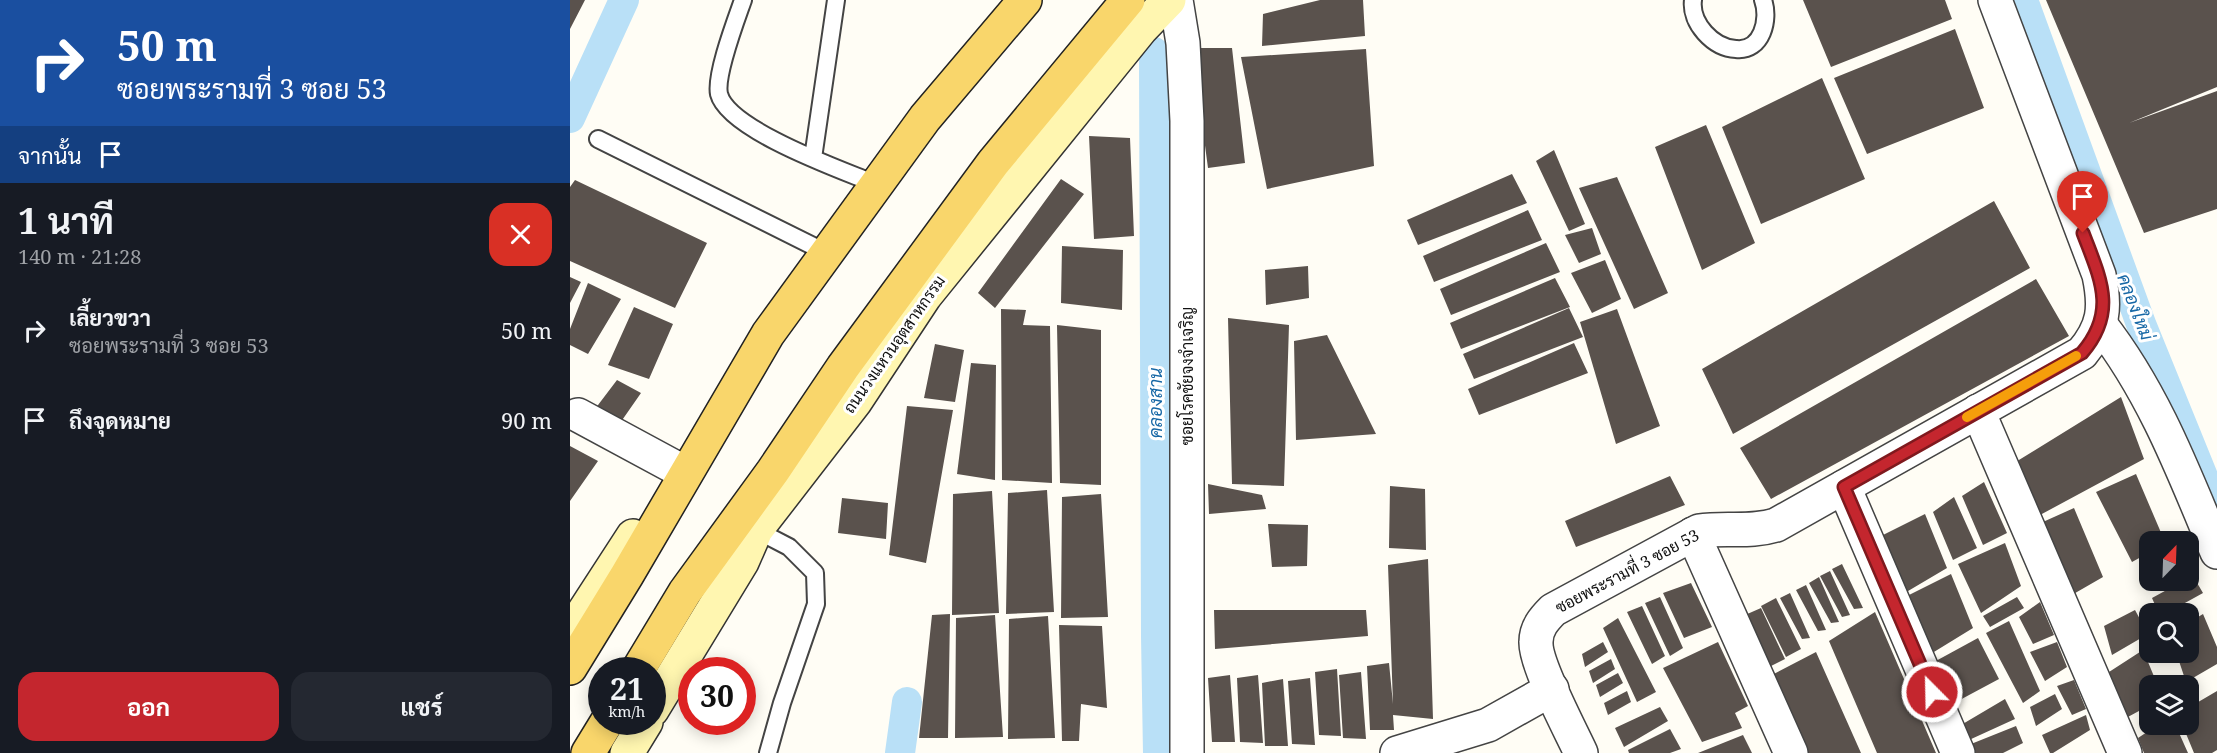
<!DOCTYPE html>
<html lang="th">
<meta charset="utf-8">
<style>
:root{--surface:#171b24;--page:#242831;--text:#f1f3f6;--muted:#9ea1a6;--accent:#c4262e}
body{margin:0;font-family:"Noto Serif",Sarabun,serif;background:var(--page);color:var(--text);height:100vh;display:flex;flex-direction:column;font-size:22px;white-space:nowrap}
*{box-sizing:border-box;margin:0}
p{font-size:20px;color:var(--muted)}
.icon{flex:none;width:33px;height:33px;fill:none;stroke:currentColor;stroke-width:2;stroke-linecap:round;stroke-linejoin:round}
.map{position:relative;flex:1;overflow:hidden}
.drawer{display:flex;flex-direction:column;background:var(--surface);width:570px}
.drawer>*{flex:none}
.guide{background:#1a4fa0;color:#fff;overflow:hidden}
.needle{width:39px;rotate:23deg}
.fabs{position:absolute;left:1569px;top:531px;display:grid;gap:12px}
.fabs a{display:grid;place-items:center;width:60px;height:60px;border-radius:12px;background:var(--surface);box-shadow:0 3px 15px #0003;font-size:30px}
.speed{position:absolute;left:18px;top:657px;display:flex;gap:12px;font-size:30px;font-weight:700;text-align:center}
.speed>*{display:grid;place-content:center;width:78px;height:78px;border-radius:50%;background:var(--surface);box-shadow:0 3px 15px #0003;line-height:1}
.speed small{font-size:15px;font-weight:400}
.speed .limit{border:9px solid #d22;background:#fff;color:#111}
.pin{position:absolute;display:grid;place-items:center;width:51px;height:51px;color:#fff;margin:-62px -26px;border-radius:50% 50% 50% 0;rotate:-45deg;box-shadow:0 0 6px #0007}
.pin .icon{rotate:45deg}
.me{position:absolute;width:66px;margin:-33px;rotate:337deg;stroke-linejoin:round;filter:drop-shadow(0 0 4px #0008)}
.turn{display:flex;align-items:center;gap:21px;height:126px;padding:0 18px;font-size:27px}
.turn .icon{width:78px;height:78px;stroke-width:2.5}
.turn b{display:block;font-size:42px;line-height:51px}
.then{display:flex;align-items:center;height:57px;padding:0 18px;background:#0003;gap:12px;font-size:22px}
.round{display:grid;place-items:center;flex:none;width:63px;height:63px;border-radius:18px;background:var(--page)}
.summary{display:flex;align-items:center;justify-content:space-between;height:102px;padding:0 18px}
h1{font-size:36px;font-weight:700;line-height:45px}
.primary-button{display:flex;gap:12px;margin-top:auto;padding:12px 18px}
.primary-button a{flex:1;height:69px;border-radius:18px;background:var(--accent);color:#fff;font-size:24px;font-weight:700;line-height:69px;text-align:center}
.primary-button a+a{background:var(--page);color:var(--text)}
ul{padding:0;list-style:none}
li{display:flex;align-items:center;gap:18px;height:90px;padding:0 18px}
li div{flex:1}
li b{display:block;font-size:22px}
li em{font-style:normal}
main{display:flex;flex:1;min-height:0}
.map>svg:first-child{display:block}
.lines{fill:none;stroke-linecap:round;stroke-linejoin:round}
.canal{stroke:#b9e0f7;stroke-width:30}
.building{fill:#5a524d}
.service-casing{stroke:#444;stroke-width:20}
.minor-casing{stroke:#444;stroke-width:36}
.tertiary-casing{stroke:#444;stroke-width:36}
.secondary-casing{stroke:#333;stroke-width:36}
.primary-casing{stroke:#222;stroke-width:36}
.service{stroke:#fff;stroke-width:16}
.minor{stroke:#fff;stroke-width:33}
.tertiary{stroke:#fff;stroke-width:33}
.secondary{stroke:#fff6b0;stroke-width:33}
.primary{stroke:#f9d66b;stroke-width:33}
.route-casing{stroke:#7f191e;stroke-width:15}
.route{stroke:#c4262e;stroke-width:10}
.slow{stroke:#f59e0b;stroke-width:10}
.labels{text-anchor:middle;stroke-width:6;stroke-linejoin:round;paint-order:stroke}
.street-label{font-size:16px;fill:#111;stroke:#fff}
.water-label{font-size:18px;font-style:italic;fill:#1768a6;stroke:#fff}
</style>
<main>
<section class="drawer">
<div class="guide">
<div class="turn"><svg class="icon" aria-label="right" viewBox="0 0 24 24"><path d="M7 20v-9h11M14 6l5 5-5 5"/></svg><div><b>50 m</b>ซอยพระรามที่ 3 ซอย 53</div></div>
<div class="then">จากนั้น<svg class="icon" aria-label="arrive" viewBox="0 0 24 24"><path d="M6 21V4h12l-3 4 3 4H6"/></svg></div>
</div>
<div class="summary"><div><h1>1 นาที</h1><p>140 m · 21:28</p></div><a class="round" style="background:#d93025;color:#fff"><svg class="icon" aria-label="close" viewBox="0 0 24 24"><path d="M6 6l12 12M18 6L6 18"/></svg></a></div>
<ul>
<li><svg class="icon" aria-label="right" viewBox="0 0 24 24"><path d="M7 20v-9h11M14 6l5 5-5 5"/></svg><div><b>เลี้ยวขวา</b><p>ซอยพระรามที่ 3 ซอย 53</p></div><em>50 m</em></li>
<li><svg class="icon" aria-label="arrive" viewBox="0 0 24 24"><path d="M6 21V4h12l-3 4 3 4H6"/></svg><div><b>ถึงจุดหมาย</b></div><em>90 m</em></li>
</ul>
<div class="primary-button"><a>ออก</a><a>แชร์</a></div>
</section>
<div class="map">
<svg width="1647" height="753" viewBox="0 0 1647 753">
<rect width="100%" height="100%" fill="#fffdf5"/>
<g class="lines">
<path class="canal" d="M 1453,0 L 1571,324 L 1640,494
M 584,52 L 586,636 L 588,753
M 0,118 L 54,0
M 330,753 L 337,702"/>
</g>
<path class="building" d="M 0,0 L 15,0 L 0,29 Z
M 750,0 L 793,0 L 795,36 L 692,46 L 693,14 Z
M 1233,0 L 1375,0 L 1382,19 L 1261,67 Z
M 1476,0 L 1647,0 L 1647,87 L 1559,123 L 1647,91 L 1647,209 L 1574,233 Z
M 1385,29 L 1414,108 L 1297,154 L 1264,78 Z
M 622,48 L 662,48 L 675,163 L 638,168 Z
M 796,49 L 804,166 L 697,189 L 671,57 Z
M 1252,78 L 1295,179 L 1191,224 L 1152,127 Z
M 1136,125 L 1185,243 L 1132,270 L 1085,147 Z
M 519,136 L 560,138 L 564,236 L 524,239 Z
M 984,150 L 1015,224 L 999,231 L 966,161 Z
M 942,174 L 957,203 L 848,245 L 837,220 Z
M 1047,177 L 1098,293 L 1064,309 L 1009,188 Z
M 491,179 L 514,194 L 425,308 L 408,293 Z
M 5,180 L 137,243 L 105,308 L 0,261 L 0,187 Z
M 1424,201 L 1460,268 L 1163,434 L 1132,369 Z
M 958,210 L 972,240 L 864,282 L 853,256 Z
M 1022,228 L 1031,254 L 1009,263 L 995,235 Z
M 976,243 L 990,272 L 881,315 L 870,289 Z
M 492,246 L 553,250 L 552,310 L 491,303 Z
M 1035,260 L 1051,299 L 1022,313 L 1001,273 Z
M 738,266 L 739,298 L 696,305 L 695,270 Z
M 0,277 L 11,282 L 0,303 Z
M 985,278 L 1000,307 L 891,349 L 880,323 Z
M 1466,279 L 1499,336 L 1201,499 L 1170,448 Z
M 18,283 L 51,299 L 18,354 L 0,345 L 0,329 Z
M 64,307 L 103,324 L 79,379 L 38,365 Z
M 999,308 L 1013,337 L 904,379 L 893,354 Z
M 431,309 L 456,310 L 453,325 L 480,326 L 482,483 L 432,480 Z
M 1047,309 L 1090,426 L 1046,444 L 1010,322 Z
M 658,318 L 719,325 L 714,486 L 662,484 Z
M 487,325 L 531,330 L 531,485 L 490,483 Z
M 757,335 L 806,434 L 726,440 L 724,341 Z
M 1004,343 L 1018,373 L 909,415 L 898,389 Z
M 365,344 L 394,350 L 385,402 L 354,398 Z
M 401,363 L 426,365 L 425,480 L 387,474 Z
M 47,380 L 71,393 L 48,426 L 25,409 Z
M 1551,397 L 1574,459 L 1470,515 L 1444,463 Z
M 337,406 L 383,410 L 356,563 L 319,555 Z
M 0,446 L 28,461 L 0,501 Z
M 1566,474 L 1595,542 L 1580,542 L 1580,552 L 1562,562 L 1526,492 Z
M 1100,476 L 1115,505 L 1006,547 L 995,521 Z
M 1414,482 L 1437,533 L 1413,545 L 1392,496 Z
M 638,484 L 692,495 L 696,509 L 639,514 Z
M 820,486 L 855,489 L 856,550 L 819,548 Z
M 477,490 L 484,612 L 436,614 L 438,493 Z
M 422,491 L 429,613 L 382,615 L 383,494 Z
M 531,494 L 538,617 L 491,618 L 492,497 Z
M 1384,497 L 1407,548 L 1383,560 L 1363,512 Z
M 272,498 L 318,503 L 316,539 L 268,533 Z
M 1504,508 L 1533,577 L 1500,596 L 1464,526 Z
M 1355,514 L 1377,568 L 1333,594 L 1307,538 Z
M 698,524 L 738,525 L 737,566 L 702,567 Z
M 1435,543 L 1451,586 L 1411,613 L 1388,564 Z
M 858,559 L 863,719 L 823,715 L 824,730 L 800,730 L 797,666 L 819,663 L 823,704 L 818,565 Z
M 1580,562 L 1580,580 L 1593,580 L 1578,587 L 1569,568 Z
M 1272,564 L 1293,608 L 1284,609 L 1262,569 Z
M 1260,571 L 1280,615 L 1272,617 L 1250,576 Z
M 1381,574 L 1403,628 L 1359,655 L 1333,598 Z
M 1623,576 L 1633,593 L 1595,614 L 1589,614 L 1582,598 L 1615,580 L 1618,580 Z
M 1249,577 L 1269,622 L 1261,623 L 1239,583 Z
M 1121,583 L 1142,627 L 1114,638 L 1093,593 Z
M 1236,585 L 1256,630 L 1248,631 L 1226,590 Z
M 1220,593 L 1240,638 L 1232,639 L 1210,598 Z
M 1090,597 L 1113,648 L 1100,656 L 1075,603 Z
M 1447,597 L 1454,608 L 1420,627 L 1413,616 Z
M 1206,598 L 1231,649 L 1216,657 L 1191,606 Z
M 1470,602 L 1484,635 L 1463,644 L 1449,617 Z
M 1072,606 L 1095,656 L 1082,664 L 1057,612 Z
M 1191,608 L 1215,659 L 1201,666 L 1175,615 Z
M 644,610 L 796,610 L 798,636 L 645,649 Z
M 1565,610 L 1578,634 L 1542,655 L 1534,626 Z
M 1305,612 L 1366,753 L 1307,753 L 1259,641 Z
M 380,614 L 378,738 L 349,738 L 362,615 Z
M 1633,614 L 1647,647 L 1647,664 L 1616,682 L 1606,652 L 1618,652 L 1618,623 Z
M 425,615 L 433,737 L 385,738 L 386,618 Z
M 478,616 L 485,738 L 438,739 L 439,619 Z
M 1048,618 L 1086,692 L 1067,702 L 1033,628 Z
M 1439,621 L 1470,691 L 1453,703 L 1416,633 Z
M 489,625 L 532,626 L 537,708 L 511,704 L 509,741 L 492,741 Z
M 1408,638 L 1429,679 L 1386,702 L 1364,662 Z
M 1033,642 L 1038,652 L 1015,667 L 1012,654 Z
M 1148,642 L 1178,706 L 1165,713 L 1172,728 L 1132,742 L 1093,668 Z
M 1487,642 L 1497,667 L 1475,681 L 1460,652 Z
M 1573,650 L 1588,686 L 1580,686 L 1580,705 L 1556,718 L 1539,672 Z
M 1246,652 L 1291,753 L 1234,753 L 1200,676 Z
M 1041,659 L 1045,669 L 1023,683 L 1019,671 Z
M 767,669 L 771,736 L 749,735 L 745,672 Z
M 791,672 L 796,739 L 773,738 L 769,675 Z
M 1048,673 L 1053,683 L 1030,697 L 1026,685 Z
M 660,675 L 665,742 L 642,742 L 638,678 Z
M 688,675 L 693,743 L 670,742 L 667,678 Z
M 740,678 L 745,745 L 722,744 L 718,681 Z
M 713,679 L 718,746 L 695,746 L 692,683 Z
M 1504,680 L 1516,709 L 1502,715 L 1487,686 Z
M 1057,691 L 1061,702 L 1038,715 L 1034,703 Z
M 1647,691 L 1647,750 L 1642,753 L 1624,753 L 1612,724 L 1618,724 L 1618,708 Z
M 1485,694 L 1492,709 L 1466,726 L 1460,707 Z
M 1435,699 L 1445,719 L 1399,740 L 1391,725 Z
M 1090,707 L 1098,721 L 1054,747 L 1045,728 Z
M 1516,715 L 1520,730 L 1483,753 L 1480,753 L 1472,735 Z
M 1589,724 L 1605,724 L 1618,753 L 1574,753 L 1568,738 Z
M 1446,726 L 1453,743 L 1433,753 L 1406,753 L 1401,744 Z
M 1100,729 L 1111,749 L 1100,753 L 1059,753 L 1058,750 Z
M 1173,735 L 1182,753 L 1128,753 Z"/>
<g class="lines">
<g class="service-casing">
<path id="service" d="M 173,0 C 166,20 145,75 149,94 C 158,129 266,168 298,181
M 1123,0 C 1120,23 1143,48 1166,49 C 1192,52 1200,19 1193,0
M 28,139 L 245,247
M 243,158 L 266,0
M 186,530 L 219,547 L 245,573 L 246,604 L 212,703 L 198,753"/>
</g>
<g class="minor-casing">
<path id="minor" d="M 606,0 L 613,43 L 617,121 L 617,753
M 1530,324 C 1584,393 1614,473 1647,552
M 1408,411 L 1555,753
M 8,415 L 108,469
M 1274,487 L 1388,753
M 1123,534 L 1221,753
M 827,753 L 918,725 L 982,689"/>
</g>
<g class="tertiary-casing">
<path id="tertiary" d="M 1011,753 C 1000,729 965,664 966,642 C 966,628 974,619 983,610 L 1129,531 C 1155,527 1181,533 1206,525 L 1512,353 C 1534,327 1536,308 1529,275 L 1425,0"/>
</g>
<g class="secondary-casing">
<path id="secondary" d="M 0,633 L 63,536
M 82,710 L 172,562 L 186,530 L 285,402 L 355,296 L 571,29 L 599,0
M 57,753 L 76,722"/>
</g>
<g class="primary-casing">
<path id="primary" d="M 0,668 L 57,575 L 198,334 L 355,118 L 455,0
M 68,670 L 115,592 L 203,471 L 273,367 L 423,163 L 558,0
M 18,753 L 37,722"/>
</g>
<use href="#service" class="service"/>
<use href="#minor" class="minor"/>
<use href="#tertiary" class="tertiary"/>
<use href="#secondary" class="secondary"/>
<use href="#primary" class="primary"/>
</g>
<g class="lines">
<g class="route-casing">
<path id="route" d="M 1362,692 L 1274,487 L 1512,353 C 1548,311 1530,278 1513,233"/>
</g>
<use href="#route" class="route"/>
<path class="slow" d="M 1397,417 L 1506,356"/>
</g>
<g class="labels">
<g class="street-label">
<text transform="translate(324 344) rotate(-55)" y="6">ถนนวงแหวนอุตสาหกรรม</text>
<text transform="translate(617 376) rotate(-90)" y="6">ซอยโรคชัยจงจำเจริญ</text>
<text transform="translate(1057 571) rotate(-28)" y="6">ซอยพระรามที่ 3 ซอย 53</text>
</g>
<g class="water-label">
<text transform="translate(1565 307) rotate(69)" y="6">คลองใหม่</text>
<text transform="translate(586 403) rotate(-90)" y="6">คลองสาน</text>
</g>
</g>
</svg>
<div class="fabs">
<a><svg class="needle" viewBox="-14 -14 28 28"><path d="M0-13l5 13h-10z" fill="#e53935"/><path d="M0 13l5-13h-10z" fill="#9ea1a6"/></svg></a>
<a><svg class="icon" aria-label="search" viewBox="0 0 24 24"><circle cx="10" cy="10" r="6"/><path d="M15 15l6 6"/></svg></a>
<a><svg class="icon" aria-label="layers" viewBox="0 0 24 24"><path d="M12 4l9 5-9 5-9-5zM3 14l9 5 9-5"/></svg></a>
</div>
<div class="speed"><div>21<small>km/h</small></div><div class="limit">30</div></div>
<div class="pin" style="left:1513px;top:233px;background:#d93025"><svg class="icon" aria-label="arrive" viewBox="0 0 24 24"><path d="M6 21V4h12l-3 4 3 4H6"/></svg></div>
<svg class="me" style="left:1362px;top:692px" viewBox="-20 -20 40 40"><circle r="17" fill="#c4262e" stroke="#fff" stroke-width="3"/><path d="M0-11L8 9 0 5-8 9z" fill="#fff"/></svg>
</div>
</main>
